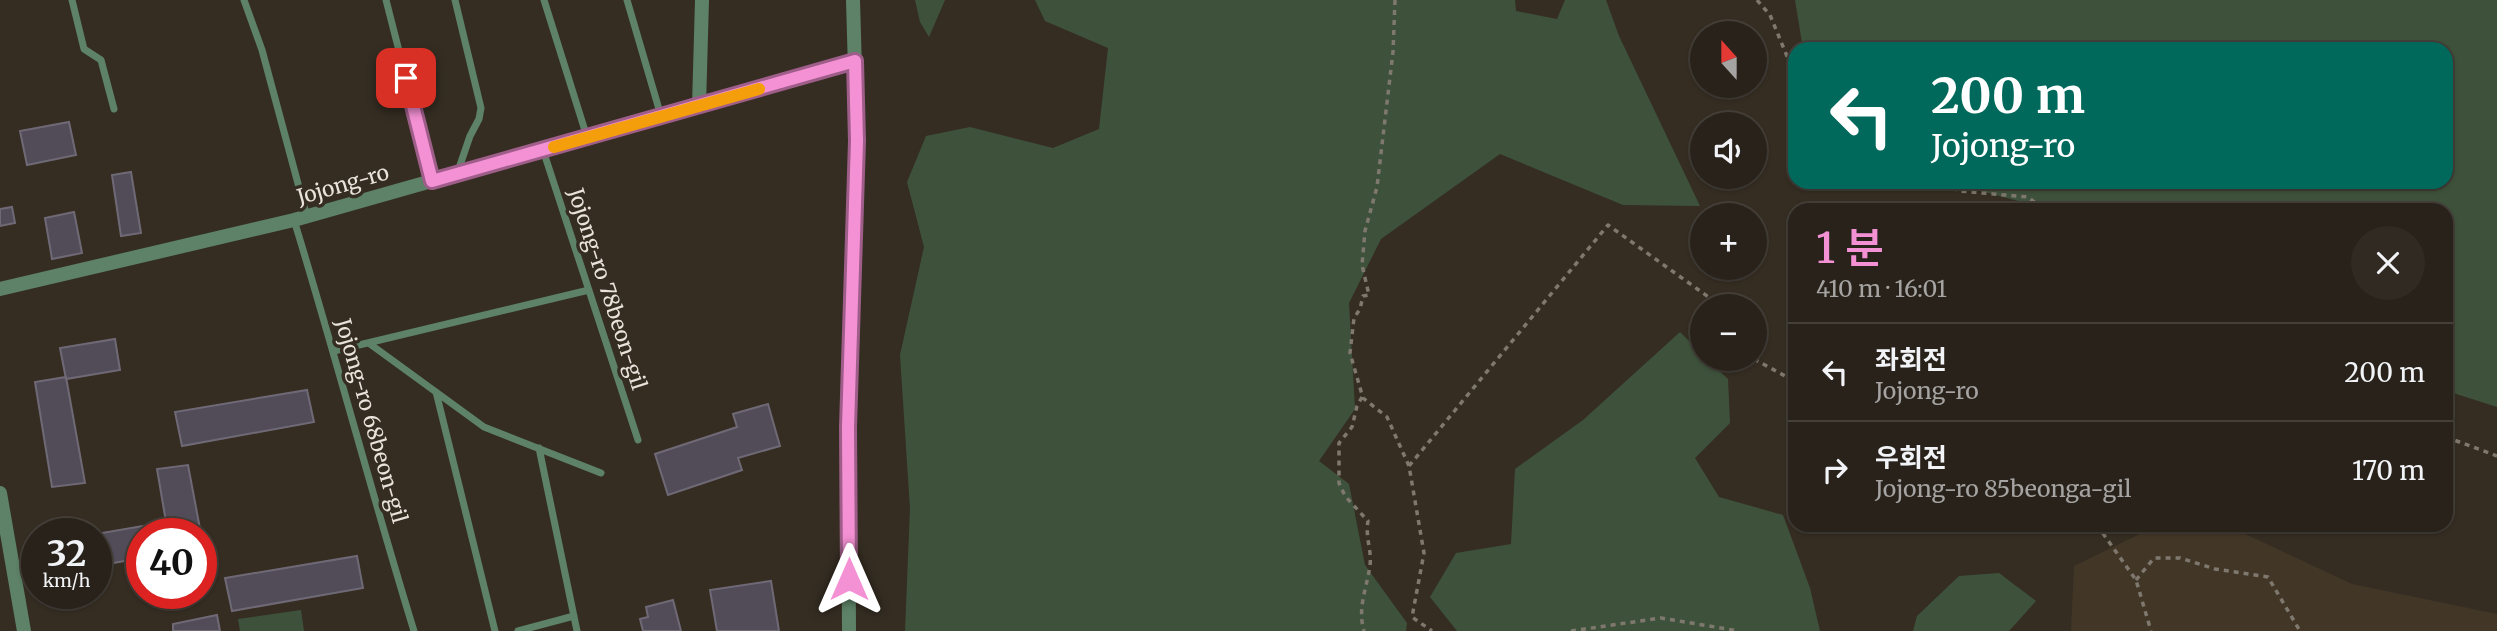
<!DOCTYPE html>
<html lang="ko">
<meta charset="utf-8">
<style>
:root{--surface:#28221a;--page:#302a23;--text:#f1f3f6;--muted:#a5a4a2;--line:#443f39;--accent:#f491d4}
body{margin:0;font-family:Merriweather,"Noto Sans KR",serif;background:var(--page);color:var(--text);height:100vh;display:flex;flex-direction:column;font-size:26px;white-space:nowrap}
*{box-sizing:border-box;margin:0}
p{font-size:23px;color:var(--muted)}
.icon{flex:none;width:38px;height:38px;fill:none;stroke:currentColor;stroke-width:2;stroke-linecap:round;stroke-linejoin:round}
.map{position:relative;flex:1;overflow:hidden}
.panel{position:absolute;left:1788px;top:203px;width:665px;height:329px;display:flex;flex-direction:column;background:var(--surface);border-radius:21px;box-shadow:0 2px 5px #0004,0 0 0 2px var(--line)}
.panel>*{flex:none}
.hud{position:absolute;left:1788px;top:42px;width:665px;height:147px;border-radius:21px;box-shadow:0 2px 5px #0004,0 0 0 2px var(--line);background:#00695c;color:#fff;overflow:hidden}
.needle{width:46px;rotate:339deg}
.fabs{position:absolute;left:1690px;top:21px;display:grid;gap:14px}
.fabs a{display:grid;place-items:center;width:77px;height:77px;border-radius:50%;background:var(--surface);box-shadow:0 2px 5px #0004,0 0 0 2px var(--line);font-size:35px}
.speed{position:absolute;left:21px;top:518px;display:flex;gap:14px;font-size:35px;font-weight:700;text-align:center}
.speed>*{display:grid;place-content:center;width:91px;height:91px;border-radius:50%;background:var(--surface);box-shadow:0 2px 5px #0004,0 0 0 2px var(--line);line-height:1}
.speed small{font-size:18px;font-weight:400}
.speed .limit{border:10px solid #d22;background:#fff;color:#111}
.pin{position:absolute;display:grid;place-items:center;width:60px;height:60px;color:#fff;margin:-30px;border-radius:14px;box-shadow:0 4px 10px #0006}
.me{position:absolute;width:77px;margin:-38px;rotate:0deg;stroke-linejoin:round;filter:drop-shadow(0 0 5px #0008)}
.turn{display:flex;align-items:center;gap:24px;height:147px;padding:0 28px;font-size:32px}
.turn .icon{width:91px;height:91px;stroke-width:2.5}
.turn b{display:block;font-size:49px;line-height:60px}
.round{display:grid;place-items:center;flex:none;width:74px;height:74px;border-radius:37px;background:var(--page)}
.summary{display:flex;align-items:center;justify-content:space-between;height:119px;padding:0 28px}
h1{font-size:42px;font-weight:600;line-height:52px;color:var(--accent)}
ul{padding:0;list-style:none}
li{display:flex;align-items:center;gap:21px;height:98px;padding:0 28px;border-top:2px solid var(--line)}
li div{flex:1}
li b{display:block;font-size:26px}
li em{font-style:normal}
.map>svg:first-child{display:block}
.built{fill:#423727}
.green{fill:#3e523b}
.building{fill:#524c59;stroke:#6f6976;stroke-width:2}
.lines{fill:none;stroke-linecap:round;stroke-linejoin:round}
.path{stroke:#7f786e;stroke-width:3.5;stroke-dasharray:5 5;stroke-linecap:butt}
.service{stroke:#5d8267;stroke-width:7}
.minor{stroke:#5d8267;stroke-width:14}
.tertiary{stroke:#5d8267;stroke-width:14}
.route-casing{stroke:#9f5e8a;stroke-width:18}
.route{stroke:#f491d4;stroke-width:12}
.slow{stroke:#f59e0b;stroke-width:12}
.labels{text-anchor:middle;stroke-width:7;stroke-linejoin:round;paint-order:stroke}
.street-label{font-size:21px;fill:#e9e3dc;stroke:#352d22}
</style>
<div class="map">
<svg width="2497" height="631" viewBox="0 0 2497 631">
<rect width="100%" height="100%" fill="#352d22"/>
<path class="built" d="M 2210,525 L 2226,525 L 2352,584 L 2497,614 L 2497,631 L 2071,631 L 2074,566 L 2146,531 Z"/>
<path class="green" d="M 915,0 L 945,0 L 929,37 L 920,22 Z
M 1035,0 L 1515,0 L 1516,11 L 1557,19 L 1565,0 L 1606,0 L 1619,36 L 1700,206 L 1623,205 L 1500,154 L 1381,239 L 1349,303 L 1355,409 L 1319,461 L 1349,484 L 1365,565 L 1407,623 L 1406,631 L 905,631 L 910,509 L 900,355 L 924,247 L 907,182 L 926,136 L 970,127 L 1053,148 L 1099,129 L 1108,48 L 1045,21 Z
M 1795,0 L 2497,0 L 2497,407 L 2447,391 L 2446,210 L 2052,210 L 1947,182 L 2446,182 L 2446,49 L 1803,49 Z
M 1680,332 L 1703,355 L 1703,359 L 1707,359 L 1728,379 L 1730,423 L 1695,458 L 1719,497 L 1783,515 L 1810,588 L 1820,631 L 1457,631 L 1430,597 L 1456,553 L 1511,544 L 1515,469 L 1583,420 Z
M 1999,573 L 2036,601 L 2009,631 L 1913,631 L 1917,616 L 1959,576 Z
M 301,610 L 304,631 L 240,631 L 238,619 Z"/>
<path class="building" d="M 69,122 L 76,155 L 27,165 L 20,131 Z
M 131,172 L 141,233 L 121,236 L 112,175 Z
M 12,207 L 15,223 L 0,226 L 0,209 Z
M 74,212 L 82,253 L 52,259 L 45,218 Z
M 115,339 L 120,370 L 66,379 L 60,348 Z
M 66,377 L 85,483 L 52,487 L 35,382 Z
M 307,390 L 314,422 L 182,446 L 175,412 Z
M 768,404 L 780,446 L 738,458 L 742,470 L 668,495 L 655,454 L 737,427 L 733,414 Z
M 188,465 L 201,534 L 142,534 L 142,558 L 96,566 L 96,534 L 166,522 L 157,469 Z
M 357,556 L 363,588 L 232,611 L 225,578 Z
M 771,581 L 779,631 L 717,631 L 710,590 Z
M 673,600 L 681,631 L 643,631 L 640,619 L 648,617 L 646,607 Z
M 217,615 L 220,631 L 173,631 L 173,624 Z"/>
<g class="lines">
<path class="path" d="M 1395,0 L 1393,52 L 1377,187 L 1365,231 L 1362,265 L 1369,295 L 1363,296 L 1360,309 L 1354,318 L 1350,353 L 1363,398 L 1387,417 L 1409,466 L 1424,553 L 1412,617 L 1432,631
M 1757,0 L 1770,15 L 1796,78
M 1933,182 L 1960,191 L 2028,197 L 2044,210
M 1754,359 L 1796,382
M 1362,397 L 1357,406 L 1352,427 L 1339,443 L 1339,483 L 1345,496 L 1368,521 C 1365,537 1372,551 1370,565 C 1367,588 1357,608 1364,631
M 2446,437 L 2497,456
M 1409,466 L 1608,225 L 1721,306
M 2097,525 L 2136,580 L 2151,631
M 2136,580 L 2154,558 L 2180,558 L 2215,569 L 2268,577 L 2300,631
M 1571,631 L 1661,618 L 1739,631"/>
<path class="service" d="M 72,0 L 84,49 L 101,60 L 114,109
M 244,0 L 262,50 L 307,217
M 386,0 L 432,180
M 455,0 L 481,108 L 479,119 L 470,136 L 457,174
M 544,0 L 587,137
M 627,0 L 661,116
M 543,150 L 638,440
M 294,220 C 336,357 372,495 414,631
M 370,344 L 484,427 L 601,473
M 334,351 L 589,290
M 436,392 L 495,631
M 539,448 L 577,631
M 518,631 L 574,616"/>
<path class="minor" d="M 699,106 L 702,0"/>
<path class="tertiary" d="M 0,289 L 294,220 L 855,61
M 0,493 L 24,631
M 849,631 L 848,427 L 857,141 L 853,0"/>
</g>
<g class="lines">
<g class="route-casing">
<path id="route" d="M 406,78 L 432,181 L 855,61 L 857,141 L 848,427 L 849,579"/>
</g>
<use href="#route" class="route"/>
<path class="slow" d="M 554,147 L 759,89"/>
</g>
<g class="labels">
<g class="street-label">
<text transform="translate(343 185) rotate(-16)" y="7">Jojong-ro</text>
<text transform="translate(607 289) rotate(72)" y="7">Jojong-ro 78beon-gil</text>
<text transform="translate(371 421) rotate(74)" y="7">Jojong-ro 68beon-gil</text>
</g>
</g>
</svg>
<div class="fabs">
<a><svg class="needle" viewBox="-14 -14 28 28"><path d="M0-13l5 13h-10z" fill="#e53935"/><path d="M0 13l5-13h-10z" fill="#a5a4a2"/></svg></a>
<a><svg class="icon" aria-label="sound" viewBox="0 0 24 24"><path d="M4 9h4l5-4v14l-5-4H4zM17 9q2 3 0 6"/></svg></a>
<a>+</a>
<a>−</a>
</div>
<div class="speed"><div>32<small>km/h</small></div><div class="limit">40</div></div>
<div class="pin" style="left:406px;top:78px;background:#d93025"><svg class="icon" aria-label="arrive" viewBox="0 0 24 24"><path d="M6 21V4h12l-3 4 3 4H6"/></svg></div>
<svg class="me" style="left:849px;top:579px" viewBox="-20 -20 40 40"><path d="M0-17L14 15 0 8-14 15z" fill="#f491d4" stroke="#fff" stroke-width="4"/></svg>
<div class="hud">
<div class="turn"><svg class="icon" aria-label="left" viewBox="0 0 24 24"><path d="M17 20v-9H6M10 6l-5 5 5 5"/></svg><div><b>200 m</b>Jojong-ro</div></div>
</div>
<section class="panel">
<div class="summary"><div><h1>1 분</h1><p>410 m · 16:01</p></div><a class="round"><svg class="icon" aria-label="close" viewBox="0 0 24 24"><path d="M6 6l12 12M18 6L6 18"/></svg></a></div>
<ul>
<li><svg class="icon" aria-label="left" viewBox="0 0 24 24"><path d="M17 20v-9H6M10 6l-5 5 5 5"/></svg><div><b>좌회전</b><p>Jojong-ro</p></div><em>200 m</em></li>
<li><svg class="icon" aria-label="right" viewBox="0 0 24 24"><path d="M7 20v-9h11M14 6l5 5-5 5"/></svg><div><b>우회전</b><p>Jojong-ro 85beonga-gil</p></div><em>170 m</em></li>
</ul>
</section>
</div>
